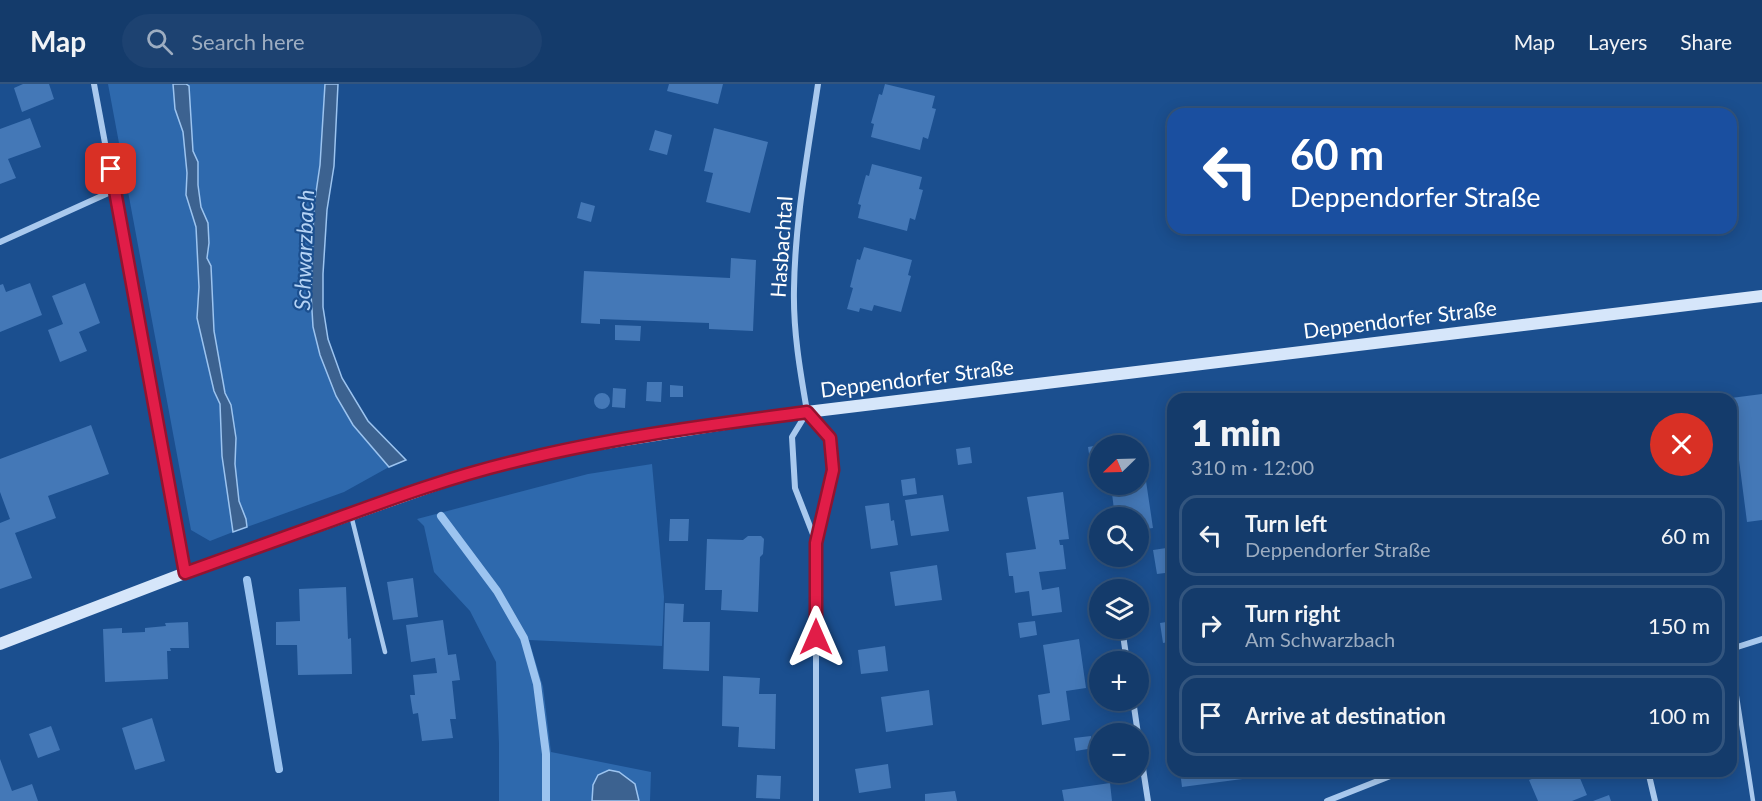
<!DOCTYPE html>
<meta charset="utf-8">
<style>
:root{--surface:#143b6b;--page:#1d4271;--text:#f1f3f6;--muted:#9dadc1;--line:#33557e}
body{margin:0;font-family:Lato,sans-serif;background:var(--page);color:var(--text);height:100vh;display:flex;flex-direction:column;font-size:22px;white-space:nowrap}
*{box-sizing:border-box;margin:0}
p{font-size:20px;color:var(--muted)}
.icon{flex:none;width:33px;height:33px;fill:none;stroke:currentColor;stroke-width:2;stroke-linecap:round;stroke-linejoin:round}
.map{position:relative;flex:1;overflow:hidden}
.side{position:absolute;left:1167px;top:309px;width:570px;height:384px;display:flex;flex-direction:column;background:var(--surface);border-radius:18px;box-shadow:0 3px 15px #0003,0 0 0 2px var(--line)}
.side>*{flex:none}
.guide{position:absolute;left:1167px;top:24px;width:570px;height:126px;border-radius:18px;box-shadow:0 3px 15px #0003,0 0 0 2px var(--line);background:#1a4fa0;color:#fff;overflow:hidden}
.needle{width:39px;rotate:247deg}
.controls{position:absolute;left:1089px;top:351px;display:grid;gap:12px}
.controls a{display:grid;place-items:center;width:60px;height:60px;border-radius:50%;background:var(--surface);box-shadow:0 3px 15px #0003,0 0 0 2px var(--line);font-size:30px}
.pin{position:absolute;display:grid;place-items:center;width:51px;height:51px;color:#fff;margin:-26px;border-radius:12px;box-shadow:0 3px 9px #0006}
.me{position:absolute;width:66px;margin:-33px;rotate:0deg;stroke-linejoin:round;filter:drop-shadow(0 0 4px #0008)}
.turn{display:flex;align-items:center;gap:21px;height:126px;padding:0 24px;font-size:27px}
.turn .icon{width:78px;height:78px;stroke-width:2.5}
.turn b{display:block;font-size:42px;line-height:51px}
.round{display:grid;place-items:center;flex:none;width:63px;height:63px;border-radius:32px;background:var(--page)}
.summary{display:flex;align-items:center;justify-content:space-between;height:102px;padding:0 24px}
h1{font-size:36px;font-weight:800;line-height:45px}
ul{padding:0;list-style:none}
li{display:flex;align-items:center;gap:18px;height:81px;margin:0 12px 9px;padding:0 12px;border:3px solid var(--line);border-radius:18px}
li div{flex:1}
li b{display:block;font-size:22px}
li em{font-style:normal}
header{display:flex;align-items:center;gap:36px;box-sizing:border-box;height:84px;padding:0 30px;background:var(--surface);border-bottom:2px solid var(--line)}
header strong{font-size:28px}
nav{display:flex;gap:33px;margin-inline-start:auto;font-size:21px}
.search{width:420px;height:54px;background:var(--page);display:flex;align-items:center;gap:15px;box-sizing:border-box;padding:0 21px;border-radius:33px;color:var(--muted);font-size:22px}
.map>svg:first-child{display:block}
.green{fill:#2e69ad}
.water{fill:#3c6290;stroke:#9cc4f0;stroke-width:1.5}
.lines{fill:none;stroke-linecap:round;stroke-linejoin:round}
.stream{stroke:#9cc4f0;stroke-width:8}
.building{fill:#4478b7}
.lane{stroke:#a9c9ee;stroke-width:4.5}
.street{stroke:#a9c9ee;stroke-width:6}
.secondary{stroke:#d6e6fa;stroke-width:12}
.route-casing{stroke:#92132f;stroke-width:15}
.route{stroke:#e11d48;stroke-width:10}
.labels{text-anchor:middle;stroke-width:4.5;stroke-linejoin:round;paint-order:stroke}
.street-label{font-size:21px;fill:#fff;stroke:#1b4f8f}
.water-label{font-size:22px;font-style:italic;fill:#b5d3f5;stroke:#1b4f8f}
</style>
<header>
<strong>Map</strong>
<div class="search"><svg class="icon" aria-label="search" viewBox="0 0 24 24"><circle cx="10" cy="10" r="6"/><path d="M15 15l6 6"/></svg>Search here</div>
<nav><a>Map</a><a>Layers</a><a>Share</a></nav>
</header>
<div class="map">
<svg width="1762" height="717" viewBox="0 0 1762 717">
<rect width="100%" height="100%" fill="#1b4f8f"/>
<path class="green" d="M 108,0 L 173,0 L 175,25 L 183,48 L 187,89 L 186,111 L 196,143 L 199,203 L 197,234 L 214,307 L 220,320 L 222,372 L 232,441 L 233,448 L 210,457 L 191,446 Z
M 186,0 L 325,0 L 320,81 L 314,122 L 311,210 L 353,341 L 389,383 L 344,408 L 247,443 L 246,435 L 239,417 L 235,380 L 236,354 L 231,321 L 225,309 L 214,247 L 211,182 L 207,174 L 209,159 L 208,139 L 201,123 L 198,101 L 198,78 L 193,67 L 189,3 Z
M 652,380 L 664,513 L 662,562 L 529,556 L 543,603 L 551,668 L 651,688 L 650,717 L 639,717 L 635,700 L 593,701 L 592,717 L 499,717 L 499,660 L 496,578 L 470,527 L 434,488 L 424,442 L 417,435 L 588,390 Z"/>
<path class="water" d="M 173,0 L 186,0 L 189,2 L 193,67 L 198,78 L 198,101 L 201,123 L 208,139 L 209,159 L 207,174 L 211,182 L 214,247 L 225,309 L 231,321 L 236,354 L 235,380 L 239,417 L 246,435 L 247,443 L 233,448 L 222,372 L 220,320 L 214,307 L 197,234 L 199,203 L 196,143 L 186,111 L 187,89 L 183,48 L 175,25 Z
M 325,0 L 338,0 L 334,82 L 327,126 L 323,190 L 323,223 L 328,255 L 342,294 L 368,337 L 406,376 L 389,383 L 353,341 L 336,312 L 320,271 L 313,243 L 311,210 L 314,122 L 320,81 Z
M 609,686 L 619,688 L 635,700 L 639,717 L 592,717 L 593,701 L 598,691 Z"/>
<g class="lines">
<path class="stream" d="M 441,432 L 497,507 L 524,554 L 537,600 L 546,670 L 546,717
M 247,496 L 279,685"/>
</g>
<path class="building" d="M 23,0 L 49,0 L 54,15 L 22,28 L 14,4 Z
M 669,0 L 723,0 L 718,20 L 667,7 Z
M 885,0 L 935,12 L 932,24 L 936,25 L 928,55 L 923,53 L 920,66 L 871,53 L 874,40 L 871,39 L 875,25 L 879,10 L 882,11 Z
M 30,34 L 41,63 L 8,75 L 16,94 L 0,100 L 0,45 Z
M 714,44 L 768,58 L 750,129 L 706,118 L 713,89 L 704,87 Z
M 655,46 L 672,51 L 667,71 L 649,66 Z
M 872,80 L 922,93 L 919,105 L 923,106 L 915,136 L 910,134 L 907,147 L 858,134 L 861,121 L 858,120 L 866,91 L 869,92 Z
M 581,118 L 595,122 L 591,138 L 577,134 Z
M 864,163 L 912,176 L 908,191 L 911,192 L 901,228 L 874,221 L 872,227 L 860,224 L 859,228 L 847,225 L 853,204 L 850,203 L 857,175 L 860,176 Z
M 731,174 L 756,176 L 753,247 L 709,245 L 709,239 L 600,235 L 600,240 L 581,239 L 584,187 L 730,194 Z
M 30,199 L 42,231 L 0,248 L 0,201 L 3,200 L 6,208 Z
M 85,199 L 100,239 L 79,248 L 87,267 L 60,278 L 48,246 L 63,240 L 52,212 Z
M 615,241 L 641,242 L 640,257 L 615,256 Z
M 647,298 L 662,298 L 661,318 L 646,317 Z
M 670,301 L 683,302 L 683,313 L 670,313 Z
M 613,304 L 626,305 L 625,324 L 612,323 Z
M594 317a8 8 0 1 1 16 0a8 8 0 1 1-16 0Z
M 1762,310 L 1762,436 L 1747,438 L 1731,314 Z
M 91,341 L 109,390 L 48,412 L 56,434 L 15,449 L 32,494 L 0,505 L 0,439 L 10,435 L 0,408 L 0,375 Z
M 1100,361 L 1100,395 L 1093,396 L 1088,363 Z
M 970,363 L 972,379 L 958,381 L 956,365 Z
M 915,394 L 917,410 L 903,412 L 901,396 Z
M 1146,397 L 1153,444 L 1138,446 L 1138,434 L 1115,434 L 1111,401 L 1138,400 L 1138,398 Z
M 1063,408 L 1069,455 L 1059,456 L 1060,461 L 1063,461 L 1066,485 L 1039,488 L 1042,506 L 1059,503 L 1062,528 L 1032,532 L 1029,507 L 1015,509 L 1013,492 L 1009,492 L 1006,469 L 1036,465 L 1027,413 Z
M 943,411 L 949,447 L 911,452 L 905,416 Z
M 889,419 L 891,437 L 894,436 L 898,461 L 871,465 L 865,422 Z
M 670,435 L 689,435 L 688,457 L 669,457 Z
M 748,452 L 761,452 L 764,455 L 763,470 L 760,473 L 758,528 L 721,526 L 722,506 L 705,506 L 707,455 L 743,456 Z
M 1173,463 L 1173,488 L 1157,490 L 1153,466 Z
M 937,481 L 942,516 L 895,522 L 890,488 Z
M 413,494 L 418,533 L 393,536 L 387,498 Z
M 346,503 L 348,555 L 351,554 L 352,590 L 298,591 L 297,561 L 276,561 L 276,538 L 300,537 L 299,505 Z
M 665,519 L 684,520 L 683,538 L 710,538 L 709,587 L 663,585 Z
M 443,536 L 448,571 L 456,570 L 460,596 L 452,597 L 456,635 L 450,635 L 453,654 L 422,657 L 418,629 L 413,630 L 410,611 L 415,611 L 413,591 L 437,589 L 435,574 L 411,578 L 406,541 Z
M 1035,537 L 1037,551 L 1020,554 L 1018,539 Z
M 1173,537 L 1173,557 L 1163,559 L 1160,539 Z
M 188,538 L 189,564 L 170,564 L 171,567 L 167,567 L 168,595 L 105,598 L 103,545 L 122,544 L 122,549 L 145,548 L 145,544 L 166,542 L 165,539 Z
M 1079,555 L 1086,604 L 1066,607 L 1070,636 L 1042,641 L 1038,611 L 1050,609 L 1043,561 Z
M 885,562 L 888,587 L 861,590 L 858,566 Z
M 723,592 L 760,594 L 759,610 L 776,610 L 775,665 L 738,663 L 739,643 L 722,642 Z
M 929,606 L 933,641 L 886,648 L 881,613 Z
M 152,634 L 165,677 L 135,686 L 122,644 Z
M 51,642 L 60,666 L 38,674 L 29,650 Z
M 1091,652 L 1093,664 L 1076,667 L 1074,654 Z
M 0,675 L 12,707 L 32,700 L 38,717 L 0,717 Z
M 888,680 L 891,704 L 859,709 L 855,685 Z
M 1180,687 L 1249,687 L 1250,694 L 1182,703 Z
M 1553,687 L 1577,687 L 1587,711 L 1572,717 L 1538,717 L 1529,696 Z
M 757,691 L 781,692 L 780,715 L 756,714 Z
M 1110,699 L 1112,717 L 1064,717 L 1062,706 Z
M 955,707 L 957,717 L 925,717 L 925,710 Z
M 1609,711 L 1611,717 L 1593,717 Z"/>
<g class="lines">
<path class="lane" d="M 351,431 L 385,568
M 1731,574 L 1753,717"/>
<path class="street" d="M 94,0 L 185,489
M 0,158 L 115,106
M 807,327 C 800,287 793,246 794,205 C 795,136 808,68 818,0
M 808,329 L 830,354 L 833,386 L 816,459 L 816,717
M 806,330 L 792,353 L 795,404 L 816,458
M 1122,544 L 1127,578
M 1731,565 L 1762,555
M 1133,616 L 1138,650
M 1138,652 L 1148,717
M 1648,687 L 1655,717
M 1327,717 L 1403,687"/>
<path class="secondary" d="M 0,560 L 185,489 L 452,395 L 519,376 L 568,365 L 743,337 L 807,328 L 1762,212"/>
</g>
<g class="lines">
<g class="route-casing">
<path id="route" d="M 111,85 L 185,489 C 234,471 282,454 330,437 C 393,414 456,391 521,376 C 614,353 711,341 807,328 L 830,354 L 833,386 L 816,459 L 816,553"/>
</g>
<use href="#route" class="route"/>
</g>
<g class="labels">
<g class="street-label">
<text transform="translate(782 163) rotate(-86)" y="7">Hasbachtal</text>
<text transform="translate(1400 236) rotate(-7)" y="7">Deppendorfer Straße</text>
<text transform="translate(917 295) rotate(-7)" y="7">Deppendorfer Straße</text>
</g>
<g class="water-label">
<text transform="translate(304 166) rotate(-88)" y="8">Schwarzbach</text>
</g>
</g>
</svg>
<div class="controls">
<a><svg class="needle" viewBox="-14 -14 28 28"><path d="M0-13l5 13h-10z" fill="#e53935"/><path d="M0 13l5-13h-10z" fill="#9dadc1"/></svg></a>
<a><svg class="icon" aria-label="search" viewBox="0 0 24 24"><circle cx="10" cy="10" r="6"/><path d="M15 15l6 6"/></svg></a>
<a><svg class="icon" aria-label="layers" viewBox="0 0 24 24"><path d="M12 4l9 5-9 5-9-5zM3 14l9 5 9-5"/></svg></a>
<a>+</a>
<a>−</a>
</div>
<div class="pin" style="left:111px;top:85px;background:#d93025"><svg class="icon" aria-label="arrive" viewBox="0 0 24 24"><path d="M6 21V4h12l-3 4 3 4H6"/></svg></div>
<svg class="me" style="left:816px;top:553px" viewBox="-20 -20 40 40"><path d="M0-17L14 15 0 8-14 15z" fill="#e11d48" stroke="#fff" stroke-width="4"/></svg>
<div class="guide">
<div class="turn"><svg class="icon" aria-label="left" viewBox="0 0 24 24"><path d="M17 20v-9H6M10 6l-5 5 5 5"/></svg><div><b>60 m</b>Deppendorfer Straße</div></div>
</div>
<section class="side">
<div class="summary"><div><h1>1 min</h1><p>310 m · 12:00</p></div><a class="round" style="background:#d93025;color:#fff"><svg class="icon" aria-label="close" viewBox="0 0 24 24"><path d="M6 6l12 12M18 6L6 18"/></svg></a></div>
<ul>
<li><svg class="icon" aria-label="left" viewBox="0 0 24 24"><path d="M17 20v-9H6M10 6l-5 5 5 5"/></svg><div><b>Turn left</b><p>Deppendorfer Straße</p></div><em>60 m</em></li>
<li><svg class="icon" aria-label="right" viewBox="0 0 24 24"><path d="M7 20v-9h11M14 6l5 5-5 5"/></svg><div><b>Turn right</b><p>Am Schwarzbach</p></div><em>150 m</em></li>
<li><svg class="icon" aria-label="arrive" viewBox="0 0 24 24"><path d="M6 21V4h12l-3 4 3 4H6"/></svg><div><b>Arrive at destination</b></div><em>100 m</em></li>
</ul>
</section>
</div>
